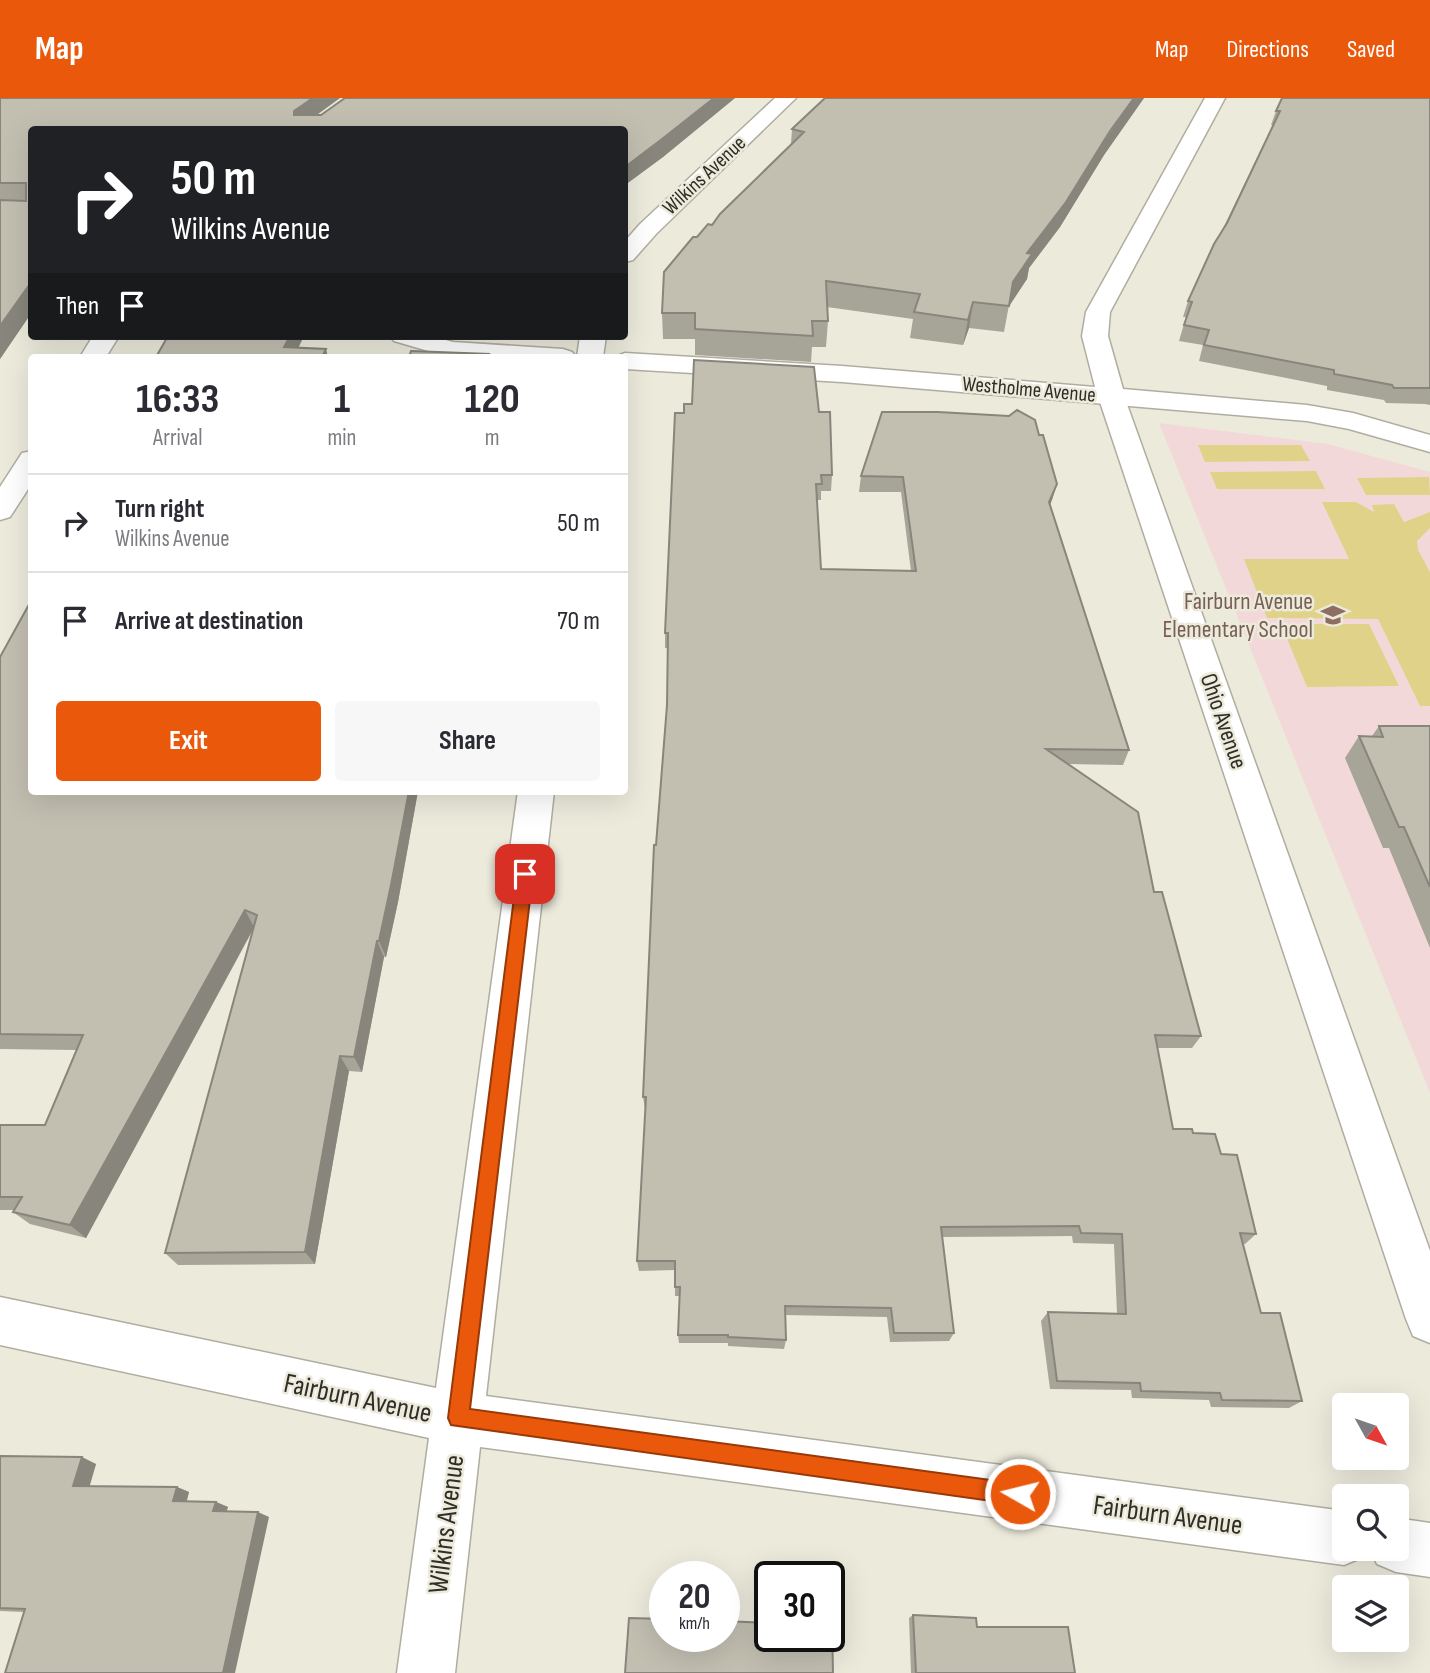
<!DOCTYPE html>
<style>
:root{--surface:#fff;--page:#f7f7f7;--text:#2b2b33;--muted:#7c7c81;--line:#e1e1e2;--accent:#ea580c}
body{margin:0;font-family:"Sofia Sans Condensed",sans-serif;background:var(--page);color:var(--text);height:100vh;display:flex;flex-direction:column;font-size:26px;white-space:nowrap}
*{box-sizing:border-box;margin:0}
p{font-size:23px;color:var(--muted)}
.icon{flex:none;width:38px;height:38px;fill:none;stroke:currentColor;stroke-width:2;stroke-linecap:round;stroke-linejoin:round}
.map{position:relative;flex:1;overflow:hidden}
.drawer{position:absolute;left:28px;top:256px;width:600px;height:441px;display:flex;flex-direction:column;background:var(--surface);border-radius:7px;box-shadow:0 7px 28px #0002}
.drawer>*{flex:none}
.banner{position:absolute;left:28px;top:28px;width:600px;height:214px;border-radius:7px;box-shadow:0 7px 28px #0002;background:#202124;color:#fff;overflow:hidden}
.needle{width:46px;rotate:130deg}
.buttons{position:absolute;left:1332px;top:1295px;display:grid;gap:14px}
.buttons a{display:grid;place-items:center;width:77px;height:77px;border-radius:7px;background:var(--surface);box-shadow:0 7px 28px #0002;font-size:35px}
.speed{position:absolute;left:649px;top:1463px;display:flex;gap:14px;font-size:35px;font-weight:700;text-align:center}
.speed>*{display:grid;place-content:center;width:91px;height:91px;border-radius:50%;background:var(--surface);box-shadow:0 7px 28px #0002;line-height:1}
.speed small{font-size:18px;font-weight:400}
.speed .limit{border:4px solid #111;border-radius:10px;background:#fff;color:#111}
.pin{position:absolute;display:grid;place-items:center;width:60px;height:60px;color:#fff;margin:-30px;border-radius:14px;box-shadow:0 4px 10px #0006}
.me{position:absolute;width:77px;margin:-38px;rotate:278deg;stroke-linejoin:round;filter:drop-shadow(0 0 5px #0008)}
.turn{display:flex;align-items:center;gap:24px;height:147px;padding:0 28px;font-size:32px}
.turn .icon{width:91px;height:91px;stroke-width:2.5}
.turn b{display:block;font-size:49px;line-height:60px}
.then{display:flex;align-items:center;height:66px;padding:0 28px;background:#0003;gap:14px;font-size:26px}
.eta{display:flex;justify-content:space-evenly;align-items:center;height:119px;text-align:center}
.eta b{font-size:42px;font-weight:700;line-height:49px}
.action{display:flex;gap:14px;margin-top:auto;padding:14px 28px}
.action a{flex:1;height:80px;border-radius:7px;background:var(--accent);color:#fff;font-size:28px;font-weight:700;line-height:80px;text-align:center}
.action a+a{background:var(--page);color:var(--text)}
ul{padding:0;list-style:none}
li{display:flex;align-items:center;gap:21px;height:98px;padding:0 28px;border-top:2px solid var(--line)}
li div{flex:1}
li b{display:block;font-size:26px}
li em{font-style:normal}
header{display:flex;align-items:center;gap:42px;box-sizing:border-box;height:98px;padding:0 35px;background:var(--accent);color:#fff}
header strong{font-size:33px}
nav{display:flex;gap:38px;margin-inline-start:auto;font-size:24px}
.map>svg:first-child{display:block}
.education{fill:#f3d8da}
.green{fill:#e0d389}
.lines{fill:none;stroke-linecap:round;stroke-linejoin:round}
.street-casing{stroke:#b0ada0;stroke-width:3}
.secondary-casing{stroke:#b0ada0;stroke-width:3}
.street{fill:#fff;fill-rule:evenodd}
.secondary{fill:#fff;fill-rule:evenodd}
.wall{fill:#a7a498}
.shaded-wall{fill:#88867c}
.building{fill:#c2bfb1;stroke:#88867c;stroke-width:2}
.route{fill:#ea580c;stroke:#983908;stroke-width:2}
.labels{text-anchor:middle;stroke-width:5;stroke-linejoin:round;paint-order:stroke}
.far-street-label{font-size:21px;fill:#2e2d27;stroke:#eceadb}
.education-label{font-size:24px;fill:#785e54;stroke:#eceadb;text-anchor:end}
.street-label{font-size:24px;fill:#2e2d27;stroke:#eceadb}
.near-street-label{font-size:28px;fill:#2e2d27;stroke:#eceadb}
</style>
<header>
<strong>Map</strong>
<nav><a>Map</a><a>Directions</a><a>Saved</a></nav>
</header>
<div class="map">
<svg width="1430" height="1575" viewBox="0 0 1430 1575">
<rect width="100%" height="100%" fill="#eceadb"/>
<path class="education" d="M 1159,325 L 1328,346 L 1430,374 L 1430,995 Z"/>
<path class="green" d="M 1198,347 L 1301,347 L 1310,363 L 1205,364 Z
M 1316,373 L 1325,391 L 1217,391 L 1210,374 Z
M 1429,379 L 1430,397 L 1366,397 L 1357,380 Z
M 1322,404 L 1356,404 L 1374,414 L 1372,407 L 1394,406 L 1404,424 L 1430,414 L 1430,430 L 1417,443 L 1418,452 L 1430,474 L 1430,608 L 1420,608 L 1378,521 L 1267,520 L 1244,461 L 1349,461 Z
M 1281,526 L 1369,526 L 1399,588 L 1307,589 Z"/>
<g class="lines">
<g class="street-casing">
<path id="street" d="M 775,0 L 796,0 L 656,136 L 633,162 L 625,164 L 625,143 L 640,126 Z
M 93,238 L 119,238 L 106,259 L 80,259 Z
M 580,238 L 606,238 L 603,259 L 577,259 Z
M 1111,290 L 1120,292 L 1124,298 L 1430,1153 L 1430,1245 L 1413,1238 L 1406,1221 L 1098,298 L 1102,292 Z
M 32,353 L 32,385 L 10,419 L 0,422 L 0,389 L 22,355 Z
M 518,693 L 554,693 L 486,1298 L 1344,1413 L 1344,1451 L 1367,1451 L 1363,1459 L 1344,1467 L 480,1349 L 455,1575 L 397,1575 L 429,1340 L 0,1247 L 0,1199 L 436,1290 Z
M 1396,1420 L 1430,1425 L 1430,1479 L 1396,1474 L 1377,1466 L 1370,1451 L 1396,1451 Z"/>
</g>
<g class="secondary-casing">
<path id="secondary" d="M 1205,0 L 1225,0 L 1110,214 L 1108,238 L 1123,291 L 1307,307 L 1353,315 L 1430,337 L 1430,354 L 1349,331 L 1307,323 L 842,284 L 625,271 L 625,259 L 615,259 L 625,255 L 842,268 L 1095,289 L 1082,238 L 1086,214 Z
M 390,238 L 431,238 L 453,244 L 563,251 L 572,254 L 576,259 L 449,259 L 394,243 Z"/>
</g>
<use href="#street" class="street"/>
<use href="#secondary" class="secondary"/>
</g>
<path class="wall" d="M 0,0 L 340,0 L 317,17 L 321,17 L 345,0 L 735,0 L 663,59 L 625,87 L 625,32 L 32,32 L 32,214 L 0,261 L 0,102 L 26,103 L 0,102 Z
M 825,0 L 1144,0 L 1104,57 L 1060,129 L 1029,170 L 1027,181 L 1009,207 L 1004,234 L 969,230 L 963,247 L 910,240 L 913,221 L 827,209 L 828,223 L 826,249 L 812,249 L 811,264 L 695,257 L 695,241 L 663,241 L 662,215 L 697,139 L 712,127 L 791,46 L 792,31 Z
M 1430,0 L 1430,307 L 1425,306 L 1386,305 L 1384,302 L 1327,292 L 1327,288 L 1199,263 L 1203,247 L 1179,243 L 1186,219 L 1183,219 L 1188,203 L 1273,27 L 1271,27 L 1276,13 Z
M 819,314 L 832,377 L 831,393 L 821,393 L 821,402 L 817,402 L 821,471 L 911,473 L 901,394 L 859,394 L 861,378 L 882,314 L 1057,386 L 1050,407 L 1129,652 L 1123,667 L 1068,666 L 1154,794 L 1201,938 L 1192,950 L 1157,950 L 1173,1031 L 1193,1035 L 1221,1056 L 1256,1136 L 1245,1146 L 1243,1146 L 1261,1215 L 1302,1303 L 1289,1310 L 1211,1309 L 1209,1302 L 1132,1300 L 1131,1292 L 1050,1291 L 1041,1223 L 1048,1214 L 1117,1215 L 1114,1146 L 1073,1145 L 1072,1138 L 942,1139 L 954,1235 L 949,1243 L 890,1244 L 887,1219 L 785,1217 L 786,1242 L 784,1251 L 728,1248 L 728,1245 L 679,1245 L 678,1237 L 680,1198 L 675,1198 L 675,1172 L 639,1173 L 637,1163 L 646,1011 L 645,1011 L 643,999 L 656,747 L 667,607 L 668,550 L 665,550 L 665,535 Z
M 0,559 L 32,693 L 418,693 L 398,804 L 386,859 L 384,859 L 362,974 L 349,973 L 315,1166 L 178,1167 L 165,1155 L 254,830 L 86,1140 L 30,1126 L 13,1114 L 14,1112 L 0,1112 L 0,1027 L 45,1027 L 76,952 L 0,951 Z
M 1379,628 L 1430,628 L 1430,850 L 1389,750 L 1383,750 L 1345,660 L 1359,638 L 1372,638 Z
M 0,1358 L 96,1366 L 89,1388 L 177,1389 L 189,1394 L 187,1403 L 216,1404 L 228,1409 L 226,1414 L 269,1419 L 24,1514 L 0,1513 Z
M 913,1517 L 977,1529 L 1075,1575 L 911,1575 L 909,1520 Z"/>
<path class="shaded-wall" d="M 313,0 L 340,0 L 298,30 L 294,17 L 294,13 Z
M 714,0 L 735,0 L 663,59 L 625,87 L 625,69 Z
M 1134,0 L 1144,0 L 1104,57 L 1060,129 L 1029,170 L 1027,181 L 1008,210 L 1013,184 L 1027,155 Z
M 32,183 L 32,214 L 0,261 L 0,228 Z
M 973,204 L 969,230 L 963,247 L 968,222 Z
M 290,238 L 304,238 L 294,259 L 284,249 Z
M 326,251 L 328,259 L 322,259 Z
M 1057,386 L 1052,402 L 1045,420 L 1049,404 Z
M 409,693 L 418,693 L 398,804 L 386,859 L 379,843 Z
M 245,812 L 254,829 L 86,1140 L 70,1127 Z
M 377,843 L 384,859 L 362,974 L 354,959 Z
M 340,958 L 349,973 L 315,1166 L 305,1154 Z
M 82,1359 L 96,1366 L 88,1394 L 73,1388 Z
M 177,1389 L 189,1394 L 185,1408 L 173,1403 Z
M 216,1404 L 228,1409 L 225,1418 L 213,1413 Z
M 258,1414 L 269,1419 L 235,1575 L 223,1575 Z"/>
<path class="building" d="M 0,0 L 313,0 L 294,13 L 294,17 L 321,17 L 345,0 L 714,0 L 662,41 L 625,69 L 625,32 L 32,32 L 32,183 L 0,228 L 0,102 L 26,103 L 26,85 L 0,85 Z
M 825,0 L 1134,0 L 1110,33 L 1066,104 L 1027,155 L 1032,156 L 1013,184 L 1009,208 L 973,204 L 968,222 L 914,214 L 920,196 L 826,183 L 828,223 L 812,223 L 813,238 L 695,231 L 695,215 L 662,215 L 664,174 L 693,139 L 697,139 L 708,126 L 712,127 L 720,116 L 804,34 L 792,31 Z
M 1282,0 L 1430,0 L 1430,290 L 1394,290 L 1392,287 L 1334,276 L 1334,272 L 1204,247 L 1209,232 L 1184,227 L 1192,204 L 1188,203 L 1214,146 L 1227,125 L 1280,13 L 1276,13 Z
M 168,238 L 290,238 L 284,249 L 326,251 L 322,259 L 156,259 Z
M 411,253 L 489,256 L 488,259 L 409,259 Z
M 694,262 L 814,269 L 819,314 L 830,314 L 832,377 L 821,377 L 822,386 L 816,386 L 821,471 L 916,473 L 903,379 L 861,378 L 882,314 L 938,314 L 1009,318 L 1017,312 L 1035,322 L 1039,337 L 1043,337 L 1057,386 L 1049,404 L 1129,652 L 1046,651 L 1138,714 L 1154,794 L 1162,794 L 1201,938 L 1155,937 L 1173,1031 L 1192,1031 L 1193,1035 L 1215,1036 L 1221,1056 L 1237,1057 L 1256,1136 L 1240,1135 L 1261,1215 L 1280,1215 L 1302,1303 L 1222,1302 L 1220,1295 L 1141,1293 L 1140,1285 L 1057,1283 L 1048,1214 L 1126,1216 L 1122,1136 L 1081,1135 L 1079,1128 L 941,1129 L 954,1235 L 894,1235 L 891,1210 L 785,1208 L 786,1242 L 728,1239 L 728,1237 L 678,1237 L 680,1189 L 675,1189 L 675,1163 L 637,1163 L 646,999 L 643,999 L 654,747 L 656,747 L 667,607 L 668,535 L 665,535 L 675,315 L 684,315 L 684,306 L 692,306 Z
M 32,501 L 32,693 L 409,693 L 391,787 L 379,843 L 377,843 L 354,959 L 340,958 L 305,1154 L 165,1155 L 257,817 L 245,812 L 70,1127 L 13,1114 L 22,1099 L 0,1099 L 0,1027 L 45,1027 L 83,937 L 0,936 L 0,559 Z
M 1379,628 L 1430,628 L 1430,789 L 1404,729 L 1399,729 L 1359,638 L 1383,639 Z
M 0,1358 L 82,1359 L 73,1388 L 177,1389 L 173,1403 L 216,1404 L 213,1413 L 258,1414 L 223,1575 L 5,1575 L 25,1511 L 0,1510 Z
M 913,1517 L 976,1520 L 977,1529 L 1068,1529 L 1075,1575 L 916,1575 Z
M 629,1520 L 665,1521 L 665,1538 L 724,1538 L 724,1523 L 770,1525 L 770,1538 L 830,1538 L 830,1527 L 832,1527 L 833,1575 L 625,1575 Z"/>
<path class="route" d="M 525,770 L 533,776 L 470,1311 L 1020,1386 L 1028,1389 L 1031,1396 L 1028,1404 L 1020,1407 L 451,1327 L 448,1320 L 517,776 Z"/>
<defs>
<g id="school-bare" transform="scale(1.89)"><path d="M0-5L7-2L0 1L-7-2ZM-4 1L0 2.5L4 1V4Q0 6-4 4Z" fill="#8d6e63" stroke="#eceadb" stroke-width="2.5" paint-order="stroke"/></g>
</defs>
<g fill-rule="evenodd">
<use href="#school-bare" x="1333" y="517"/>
</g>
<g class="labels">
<g class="far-street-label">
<text transform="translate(704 77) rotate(-43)" y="7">Wilkins Avenue</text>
<text transform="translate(1029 291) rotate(5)" y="7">Westholme Avenue</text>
</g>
<g class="education-label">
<text x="1313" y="511">Fairburn Avenue<tspan x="1313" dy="28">Elementary School</tspan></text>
</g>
<g class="street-label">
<text transform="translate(1224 623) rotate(71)" y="8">Ohio Avenue</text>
</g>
<g class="near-street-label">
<text transform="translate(358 1299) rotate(12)" y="10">Fairburn Avenue</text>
<text transform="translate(1168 1416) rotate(8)" y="10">Fairburn Avenue</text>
<text transform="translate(445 1426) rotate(-83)" y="10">Wilkins Avenue</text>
</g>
</g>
</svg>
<div class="buttons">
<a><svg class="needle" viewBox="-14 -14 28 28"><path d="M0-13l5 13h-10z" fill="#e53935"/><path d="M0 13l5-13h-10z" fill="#7c7c81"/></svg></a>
<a><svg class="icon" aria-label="search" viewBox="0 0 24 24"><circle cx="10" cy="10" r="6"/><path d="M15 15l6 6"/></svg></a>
<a><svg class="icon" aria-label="layers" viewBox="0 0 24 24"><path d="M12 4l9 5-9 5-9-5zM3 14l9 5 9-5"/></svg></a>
</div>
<div class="speed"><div>20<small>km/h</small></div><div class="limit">30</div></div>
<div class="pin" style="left:525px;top:776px;background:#d93025"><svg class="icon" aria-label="arrive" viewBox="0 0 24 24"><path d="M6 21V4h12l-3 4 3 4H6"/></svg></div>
<svg class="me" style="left:1020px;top:1396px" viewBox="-20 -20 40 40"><circle r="17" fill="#ea580c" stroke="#fff" stroke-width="3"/><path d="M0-11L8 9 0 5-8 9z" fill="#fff"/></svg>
<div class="banner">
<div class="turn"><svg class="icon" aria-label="right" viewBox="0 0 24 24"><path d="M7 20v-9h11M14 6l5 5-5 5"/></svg><div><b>50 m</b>Wilkins Avenue</div></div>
<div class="then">Then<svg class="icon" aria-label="arrive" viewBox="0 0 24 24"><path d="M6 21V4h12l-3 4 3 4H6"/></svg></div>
</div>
<section class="drawer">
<div class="eta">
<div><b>16:33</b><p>Arrival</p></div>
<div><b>1</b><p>min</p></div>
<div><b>120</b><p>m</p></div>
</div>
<ul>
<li><svg class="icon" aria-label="right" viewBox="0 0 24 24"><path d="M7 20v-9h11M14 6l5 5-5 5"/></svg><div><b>Turn right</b><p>Wilkins Avenue</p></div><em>50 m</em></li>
<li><svg class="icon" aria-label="arrive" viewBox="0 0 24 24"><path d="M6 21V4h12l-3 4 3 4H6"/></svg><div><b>Arrive at destination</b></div><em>70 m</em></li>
</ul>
<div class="action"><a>Exit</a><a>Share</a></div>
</section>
</div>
